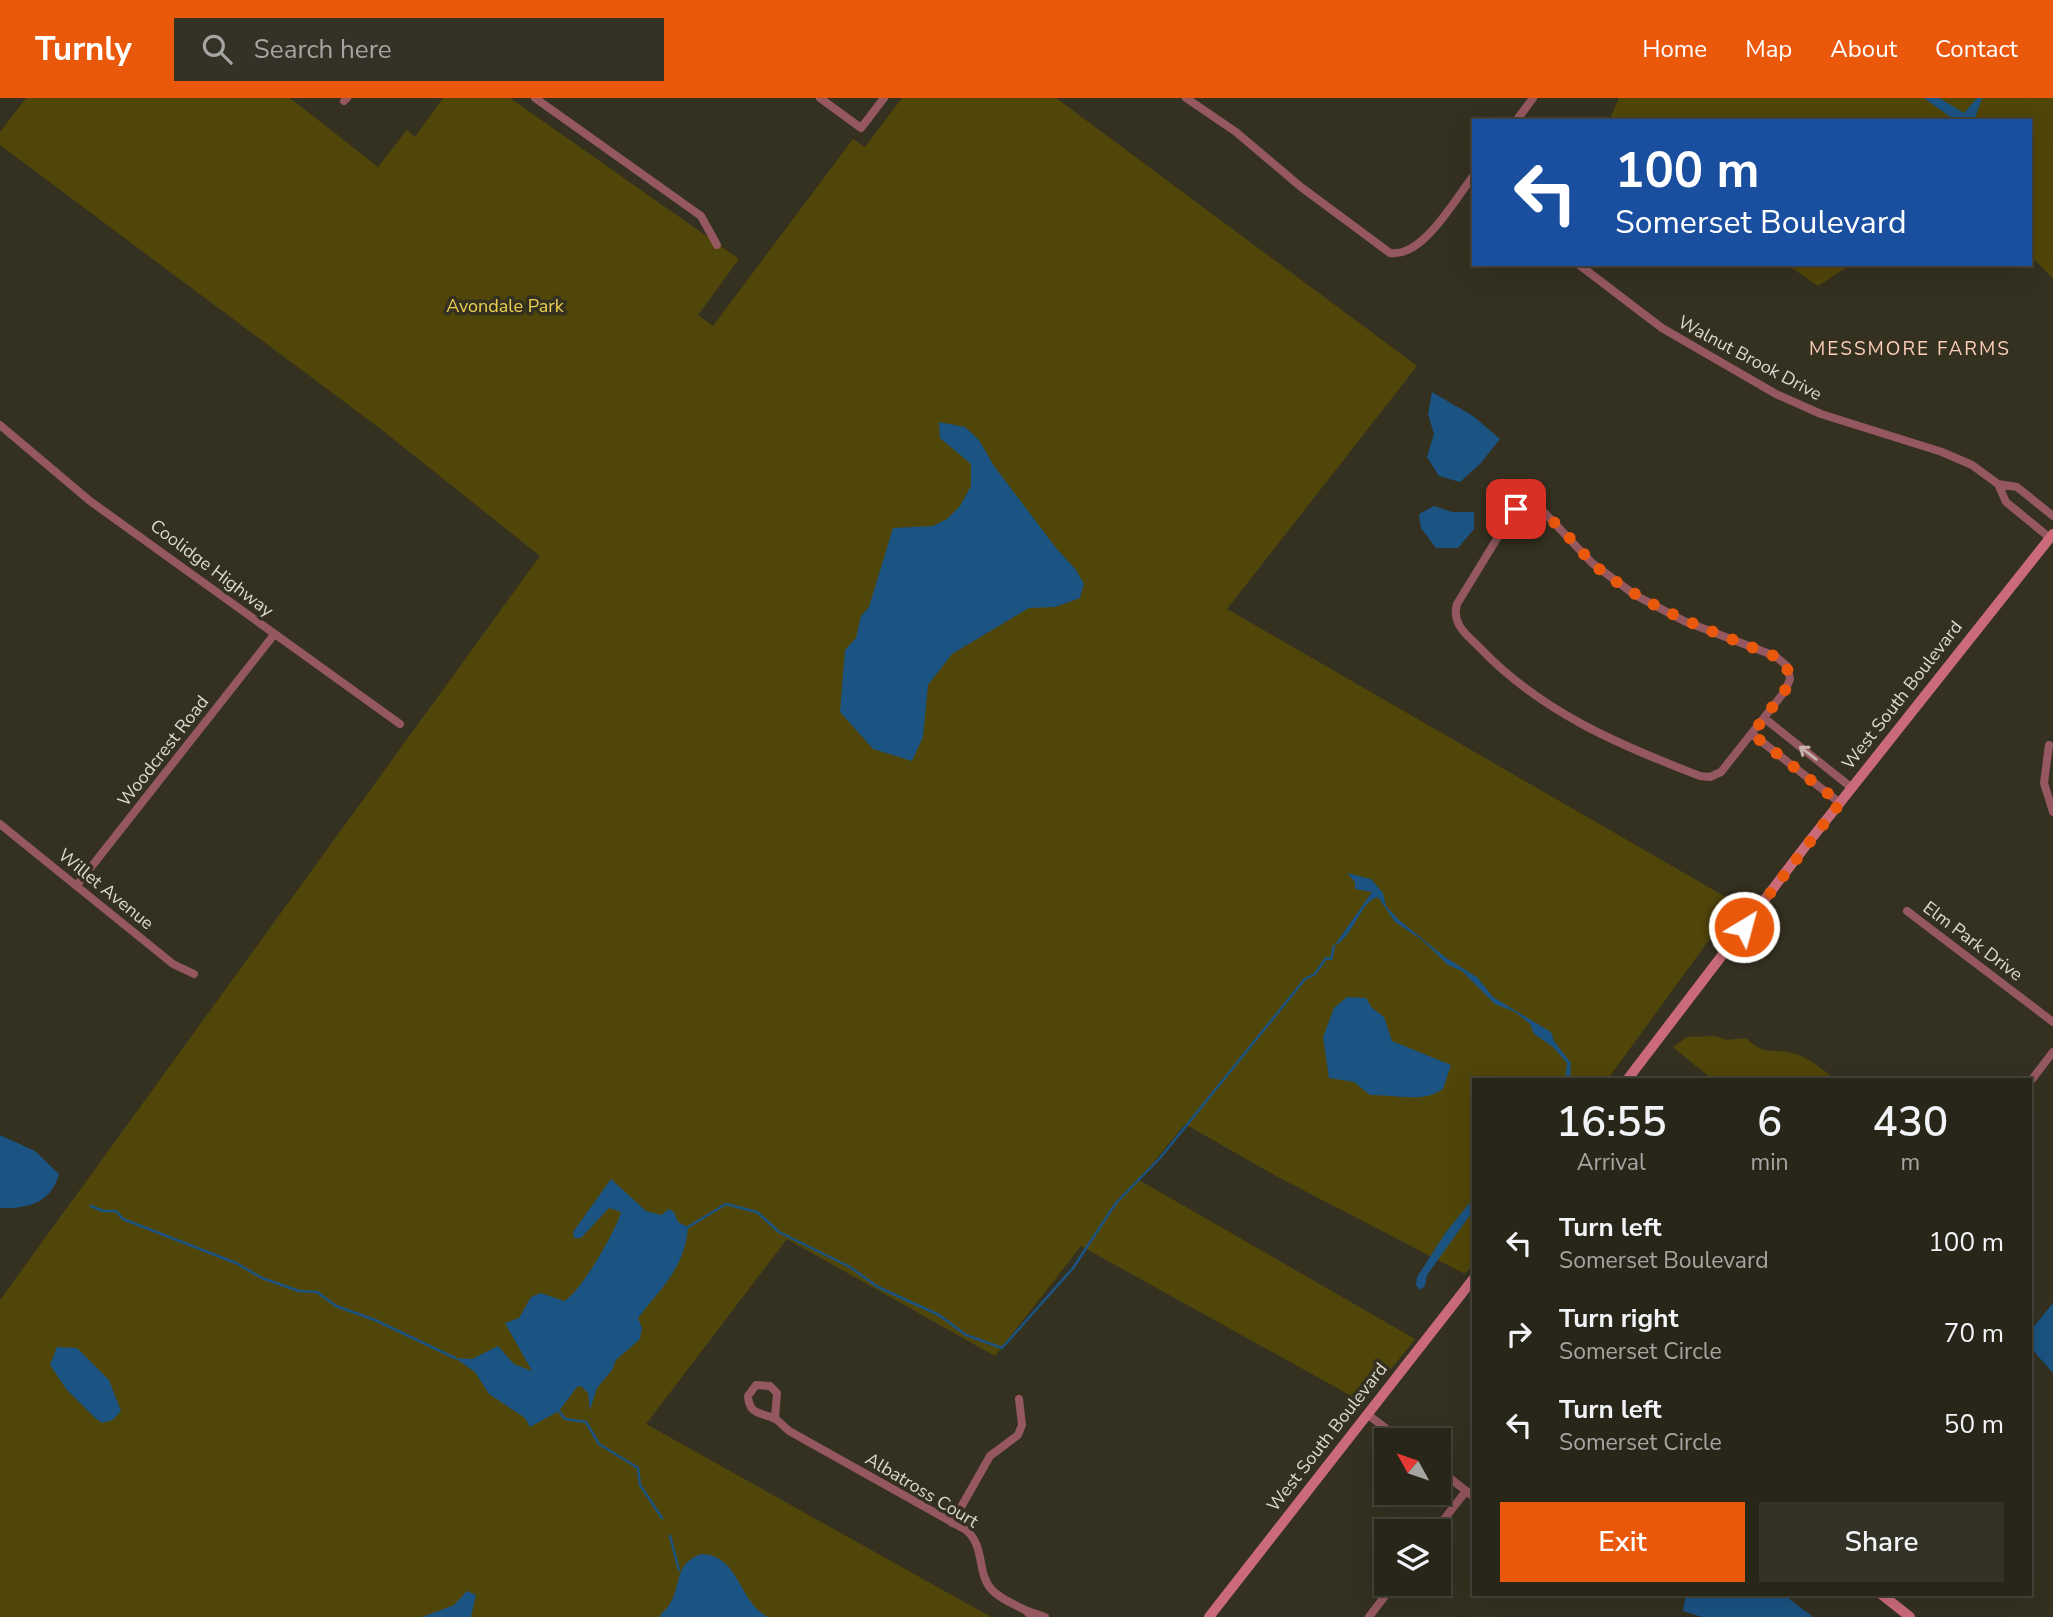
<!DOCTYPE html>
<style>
:root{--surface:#282519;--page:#343126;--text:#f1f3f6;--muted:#a5a5a2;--line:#444238;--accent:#ea580c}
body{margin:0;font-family:"Nunito Sans",sans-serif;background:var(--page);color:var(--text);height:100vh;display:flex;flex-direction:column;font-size:26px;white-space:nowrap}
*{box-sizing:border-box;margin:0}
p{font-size:23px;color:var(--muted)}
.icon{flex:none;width:38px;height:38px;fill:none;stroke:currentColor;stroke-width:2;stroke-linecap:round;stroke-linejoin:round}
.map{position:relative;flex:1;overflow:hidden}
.side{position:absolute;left:1472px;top:980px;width:560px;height:518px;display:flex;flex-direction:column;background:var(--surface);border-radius:0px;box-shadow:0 7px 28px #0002,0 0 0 2px var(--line)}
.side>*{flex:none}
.banner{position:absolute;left:1472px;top:21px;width:560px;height:147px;border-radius:0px;box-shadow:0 7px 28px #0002,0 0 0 2px var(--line);background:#1a4fa0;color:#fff;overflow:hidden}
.needle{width:46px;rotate:310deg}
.tools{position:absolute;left:1374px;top:1330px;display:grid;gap:14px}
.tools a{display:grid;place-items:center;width:77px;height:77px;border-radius:0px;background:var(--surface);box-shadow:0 7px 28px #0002,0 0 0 2px var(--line);font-size:35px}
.pin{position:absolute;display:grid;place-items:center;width:60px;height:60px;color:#fff;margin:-30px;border-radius:14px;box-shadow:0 4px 10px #0006}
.me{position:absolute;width:77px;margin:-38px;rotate:37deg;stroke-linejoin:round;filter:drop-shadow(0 0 5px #0008)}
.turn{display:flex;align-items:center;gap:24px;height:147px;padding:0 28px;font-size:32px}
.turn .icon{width:91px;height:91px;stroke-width:2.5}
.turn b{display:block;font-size:49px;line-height:60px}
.eta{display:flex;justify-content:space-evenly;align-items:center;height:119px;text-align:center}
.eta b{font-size:42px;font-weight:600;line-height:49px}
.primary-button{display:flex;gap:14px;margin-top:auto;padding:14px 28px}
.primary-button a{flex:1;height:80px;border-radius:0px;background:var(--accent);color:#fff;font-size:28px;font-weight:600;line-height:80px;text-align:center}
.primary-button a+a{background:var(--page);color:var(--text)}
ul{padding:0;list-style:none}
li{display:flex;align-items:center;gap:21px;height:91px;padding:0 28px}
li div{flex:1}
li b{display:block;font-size:26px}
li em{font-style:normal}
header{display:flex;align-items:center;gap:42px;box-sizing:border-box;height:98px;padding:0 35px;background:var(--accent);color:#fff}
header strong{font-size:33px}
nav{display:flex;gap:38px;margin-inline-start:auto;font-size:24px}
.search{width:490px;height:63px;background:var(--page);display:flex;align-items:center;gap:18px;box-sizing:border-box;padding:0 24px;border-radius:0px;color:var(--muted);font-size:26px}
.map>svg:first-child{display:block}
.green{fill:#514609}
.water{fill:#1b5382}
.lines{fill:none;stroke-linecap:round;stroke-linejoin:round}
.stream{stroke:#1b5382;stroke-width:2.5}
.street{stroke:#955860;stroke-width:8}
.secondary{stroke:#cb6b7a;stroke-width:10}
.oneway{stroke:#c7b3ae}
.route{stroke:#ea580c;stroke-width:12;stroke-dasharray:0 21.6}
.labels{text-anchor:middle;stroke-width:7;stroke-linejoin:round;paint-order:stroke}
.park-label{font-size:18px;fill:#ebd14d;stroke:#353121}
.street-label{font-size:18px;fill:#dcdad0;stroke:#353121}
.neighbourhood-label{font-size:19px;letter-spacing:2px;fill:#fcceb8;stroke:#353121}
</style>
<header>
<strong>Turnly</strong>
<div class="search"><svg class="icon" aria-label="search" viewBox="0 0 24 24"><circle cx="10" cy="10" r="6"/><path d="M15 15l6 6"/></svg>Search here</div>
<nav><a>Home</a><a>Map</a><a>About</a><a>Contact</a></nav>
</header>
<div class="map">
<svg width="2053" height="1519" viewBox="0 0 2053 1519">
<rect width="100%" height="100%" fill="#353121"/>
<path class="green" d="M 26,0 L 290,0 L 378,69 L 407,32 L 415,39 L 443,0 L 510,0 L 739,161 L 698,217 L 713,228 L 853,41 L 865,49 L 902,0 L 1056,0 L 1417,268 L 1227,511 L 1736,805 L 1607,982 L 1474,982 L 1474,1165 L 1465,1176 L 1274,1077 L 1185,1026 L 1139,1082 L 1415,1241 L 1364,1305 L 1081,1148 L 995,1258 L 787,1141 L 646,1326 L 991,1519 L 0,1519 L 0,1202 L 540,458 L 382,332 L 0,47 L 0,34 Z
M 1619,0 L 2053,0 L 2053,181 L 2030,157 L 2030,23 L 1609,23 Z
M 1786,166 L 1852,166 L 1818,188 Z
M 1715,938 L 1727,942 L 1746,940 C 1765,958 1769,950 1792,955 C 1807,959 1824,971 1835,982 L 1713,982 L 1673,949 L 1687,939 Z"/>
<path class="water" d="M 1924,0 L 1939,0 L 1964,15 L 1977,0 L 1982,0 L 1974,23 L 1956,23 Z
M 1432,294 L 1473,318 L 1500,341 L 1480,366 L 1460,384 L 1439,378 L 1427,359 L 1434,336 L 1428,316 Z
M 939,324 L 965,329 L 979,342 L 994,368 L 1056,450 L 1076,472 L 1084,486 L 1080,500 L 1055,509 L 1029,510 L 952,556 L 928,587 L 923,639 L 912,663 L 873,651 L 840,614 L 845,552 L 856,540 L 861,518 L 869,509 L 893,430 L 933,428 L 947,421 L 960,408 L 971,388 L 971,366 L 940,340 Z
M 1434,408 L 1452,414 L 1474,414 L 1474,431 L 1458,450 L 1436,450 L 1421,430 L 1419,416 Z
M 1347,775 L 1371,781 L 1383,795 L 1386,808 L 1399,822 L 1445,859 L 1477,879 L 1493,899 L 1551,934 L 1554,943 L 1571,965 L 1570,982 L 1565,982 L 1567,965 L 1553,949 L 1534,936 L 1530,926 L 1515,914 L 1495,906 L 1462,873 L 1448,867 L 1422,842 L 1395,824 L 1378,799 C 1360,803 1354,839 1334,848 L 1372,794 L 1355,791 L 1355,784 Z
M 1347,899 L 1366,900 L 1372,910 L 1384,919 L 1392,943 L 1451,967 L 1443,991 C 1421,1006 1396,996 1370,997 L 1354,984 L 1329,980 L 1323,939 L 1334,910 Z
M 0,1037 L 35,1053 L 59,1076 C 51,1105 28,1111 0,1110 Z
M 611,1081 L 646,1113 L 661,1117 L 669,1111 L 674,1114 L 678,1124 L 688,1129 C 685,1170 661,1190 638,1220 L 642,1230 L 640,1241 L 616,1262 L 612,1272 L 597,1290 L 590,1312 L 588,1295 L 581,1288 L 577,1289 L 559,1313 L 530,1329 L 525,1320 L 489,1296 L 475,1274 L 455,1260 L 472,1261 L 498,1248 L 514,1266 L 532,1273 L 505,1225 L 519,1220 L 531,1199 L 541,1195 L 564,1203 C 580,1195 616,1133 621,1114 L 609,1110 L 581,1140 L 574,1140 L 573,1134 Z
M 1473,1101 L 1473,1113 L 1427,1177 L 1425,1188 L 1420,1192 L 1416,1187 L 1417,1179 L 1446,1134 Z
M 2053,1205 L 2053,1275 L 2031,1250 L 2031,1232 Z
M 57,1249 L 77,1250 L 109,1282 L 121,1313 L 113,1322 L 102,1325 L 95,1320 L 67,1292 L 50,1267 Z
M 701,1456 C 740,1457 738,1504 768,1519 L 659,1519 C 662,1514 667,1511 670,1506 C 682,1485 674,1466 701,1456 Z
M 467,1493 L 476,1497 L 471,1519 L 422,1519 L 454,1507 Z
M 1686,1496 L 1783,1496 L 1813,1519 L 1702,1519 L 1683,1513 Z"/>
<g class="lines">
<path class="stream" d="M 91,1108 L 103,1113 L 116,1113 L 123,1121 L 236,1165 L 262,1180 L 299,1193 L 317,1194 L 336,1208 L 375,1222 L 455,1260
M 688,1129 L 726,1106 L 757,1114 L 779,1134 L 850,1169 L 878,1189 L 939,1217 L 966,1237 L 1002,1250 L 1073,1170 L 1116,1105 L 1160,1060 L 1305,881 L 1315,876 L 1326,860 L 1331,861 L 1334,848
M 559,1313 L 565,1321 L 586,1324 L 599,1346 L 638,1370 L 640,1387 L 662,1420
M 670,1438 L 679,1472"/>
<path class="street" d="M 535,0 L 701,118 L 717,147
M 820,0 L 861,30 L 884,0
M 1186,0 L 1236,34 L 1301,89 L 1390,155 C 1423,160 1455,101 1474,77
M 344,3 L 347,0
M 1516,23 L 1533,0
M 1578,166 L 1662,230 L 1776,296 L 1821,316 L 1942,354 L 1972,367 L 1998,386 L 2006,404 L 2050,440
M 0,327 L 90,403 L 400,626
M 1998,386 L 2017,389 L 2053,418
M 1523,408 L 1542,412 L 1592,465 L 1635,497 L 1684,523 L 1775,558 L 1787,568 L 1790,581 L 1785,593 L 1721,674 L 1710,679 L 1700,678 C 1619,647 1541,614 1480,550 C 1467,537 1451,526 1457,506 L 1512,416 Z
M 1764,620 L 1852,690
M 1752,636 L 1840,705
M 2049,647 L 2044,685 L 2053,714
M 0,726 L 173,866 L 194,876
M 77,787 L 273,538
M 1907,813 L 2053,924
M 2030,984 L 2053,954
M 1367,1316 L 1401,1342
M 775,1320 L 777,1295 L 770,1288 L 756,1287 L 748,1298 C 749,1319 765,1314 777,1322 C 782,1326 786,1331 791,1334 L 966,1432 C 986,1449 976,1475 992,1492 C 1000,1501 1014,1506 1025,1512
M 1438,1371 L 1474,1399
M 952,1425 L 990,1358 L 1018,1337 L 1022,1327 L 1019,1301
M 1435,1433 L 1466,1393
M 1033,1519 L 1025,1512 L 1045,1519
M 1369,1519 L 1394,1486"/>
<path class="secondary" d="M 1627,982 L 1804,750 L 2053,436
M 1881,1496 L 1910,1519
M 1209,1519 L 1474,1180"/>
</g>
<defs><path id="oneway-shaft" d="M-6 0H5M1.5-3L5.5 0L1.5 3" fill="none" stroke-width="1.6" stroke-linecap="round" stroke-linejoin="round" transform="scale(1.75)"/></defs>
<use class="oneway" href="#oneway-shaft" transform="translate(1808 655) rotate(-142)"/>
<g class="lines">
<path class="route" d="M 1516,411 C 1543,398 1577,453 1598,470 C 1651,513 1712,533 1774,558 L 1787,568 L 1789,587 L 1752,636 L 1840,705 L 1744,829"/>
</g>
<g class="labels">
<g class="park-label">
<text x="505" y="214">Avondale Park</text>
</g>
<g class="street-label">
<text transform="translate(1750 260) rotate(28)" y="6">Walnut Brook Drive</text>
<text transform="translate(212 470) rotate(37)" y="6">Coolidge Highway</text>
<text transform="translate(1902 597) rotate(-52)" y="6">West South Boulevard</text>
<text transform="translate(163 653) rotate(-52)" y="6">Woodcrest Road</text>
<text transform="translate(106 791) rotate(39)" y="6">Willet Avenue</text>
<text transform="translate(1973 843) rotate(37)" y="6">Elm Park Drive</text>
<text transform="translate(1327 1339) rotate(-52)" y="6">West South Boulevard</text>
<text transform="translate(922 1392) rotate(31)" y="6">Albatross Court</text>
</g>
<g class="neighbourhood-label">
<text x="1910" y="257">MESSMORE FARMS</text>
</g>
</g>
</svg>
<div class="tools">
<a><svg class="needle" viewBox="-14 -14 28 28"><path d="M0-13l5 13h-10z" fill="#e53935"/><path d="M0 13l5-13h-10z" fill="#a5a5a2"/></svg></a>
<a><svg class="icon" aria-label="layers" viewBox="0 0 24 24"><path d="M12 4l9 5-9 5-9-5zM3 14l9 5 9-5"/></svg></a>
</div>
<div class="pin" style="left:1516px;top:411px;background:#d93025"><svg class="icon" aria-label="arrive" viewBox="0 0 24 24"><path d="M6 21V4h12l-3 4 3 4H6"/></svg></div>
<svg class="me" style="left:1744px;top:829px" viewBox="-20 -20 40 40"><circle r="17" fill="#ea580c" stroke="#fff" stroke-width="3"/><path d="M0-11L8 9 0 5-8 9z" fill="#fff"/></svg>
<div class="banner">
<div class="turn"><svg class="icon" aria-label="left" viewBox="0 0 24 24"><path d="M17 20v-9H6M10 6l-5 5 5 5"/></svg><div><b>100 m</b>Somerset Boulevard</div></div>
</div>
<section class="side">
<div class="eta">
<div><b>16:55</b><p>Arrival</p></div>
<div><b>6</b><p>min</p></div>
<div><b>430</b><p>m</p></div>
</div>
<ul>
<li><svg class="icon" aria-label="left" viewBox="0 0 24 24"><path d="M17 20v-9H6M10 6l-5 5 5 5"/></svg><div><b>Turn left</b><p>Somerset Boulevard</p></div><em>100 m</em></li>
<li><svg class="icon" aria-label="right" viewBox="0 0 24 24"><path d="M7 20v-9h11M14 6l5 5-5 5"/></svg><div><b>Turn right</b><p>Somerset Circle</p></div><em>70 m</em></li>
<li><svg class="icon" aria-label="left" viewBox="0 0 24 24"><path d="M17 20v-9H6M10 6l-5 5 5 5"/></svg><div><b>Turn left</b><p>Somerset Circle</p></div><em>50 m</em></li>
</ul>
<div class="primary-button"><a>Exit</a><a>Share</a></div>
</section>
</div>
